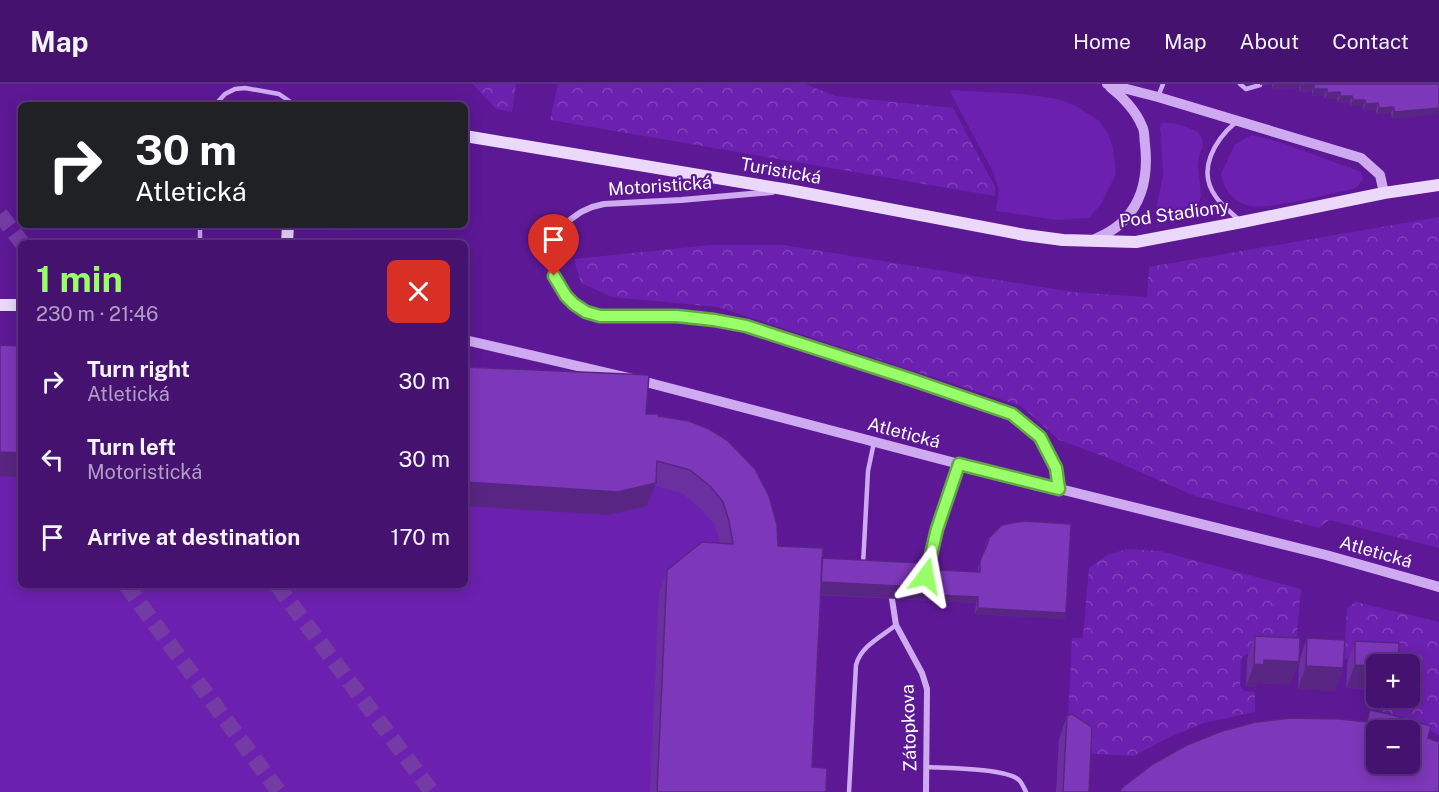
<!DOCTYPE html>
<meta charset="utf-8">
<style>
:root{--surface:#451270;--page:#4c1b75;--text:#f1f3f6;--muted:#b09ec3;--line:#5d3283;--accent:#98ff69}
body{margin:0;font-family:"Public Sans",sans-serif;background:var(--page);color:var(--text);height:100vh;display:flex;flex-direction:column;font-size:22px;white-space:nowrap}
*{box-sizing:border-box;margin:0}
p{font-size:20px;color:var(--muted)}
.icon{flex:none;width:33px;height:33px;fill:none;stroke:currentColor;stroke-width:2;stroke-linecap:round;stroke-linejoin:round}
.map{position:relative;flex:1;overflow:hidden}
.sheet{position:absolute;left:18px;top:156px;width:450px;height:348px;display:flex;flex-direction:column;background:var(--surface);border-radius:9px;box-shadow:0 3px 15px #0003,0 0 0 2px var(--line)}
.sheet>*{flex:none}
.top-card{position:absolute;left:18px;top:18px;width:450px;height:126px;border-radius:9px;box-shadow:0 3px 15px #0003,0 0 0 2px var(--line);background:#202124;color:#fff;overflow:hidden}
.fabs{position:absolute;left:1366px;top:570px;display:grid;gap:12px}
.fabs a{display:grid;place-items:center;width:54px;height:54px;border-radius:9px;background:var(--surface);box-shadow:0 3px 15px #0003,0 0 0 2px var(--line);font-size:30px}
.pin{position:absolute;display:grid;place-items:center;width:51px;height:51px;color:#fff;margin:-62px -26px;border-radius:50% 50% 50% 0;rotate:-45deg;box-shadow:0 0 6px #0007}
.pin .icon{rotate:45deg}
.me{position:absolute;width:66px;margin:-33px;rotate:13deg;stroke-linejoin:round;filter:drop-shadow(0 0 4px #0008)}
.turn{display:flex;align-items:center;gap:21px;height:126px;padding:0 18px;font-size:27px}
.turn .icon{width:78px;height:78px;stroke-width:2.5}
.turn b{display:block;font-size:42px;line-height:51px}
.round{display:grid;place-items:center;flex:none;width:63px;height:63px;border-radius:9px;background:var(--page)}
.headline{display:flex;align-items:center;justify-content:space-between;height:102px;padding:0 18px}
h1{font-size:36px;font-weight:700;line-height:45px;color:var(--accent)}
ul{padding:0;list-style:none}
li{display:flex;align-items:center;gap:18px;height:78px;padding:0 18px}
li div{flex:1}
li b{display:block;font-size:22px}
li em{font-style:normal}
header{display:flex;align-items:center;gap:36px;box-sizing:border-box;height:84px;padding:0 30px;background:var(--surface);border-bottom:2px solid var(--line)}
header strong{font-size:28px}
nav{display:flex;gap:33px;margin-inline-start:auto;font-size:21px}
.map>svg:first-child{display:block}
.green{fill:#6c20af}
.forest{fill:url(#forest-crowns)}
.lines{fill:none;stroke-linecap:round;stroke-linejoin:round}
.trunk-tunnel{stroke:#743ba5;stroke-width:16;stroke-dasharray:16 8;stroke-linecap:butt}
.service{stroke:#cfaaf1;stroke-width:4.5}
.minor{stroke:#cfaaf1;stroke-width:6}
.tertiary{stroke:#cfaaf1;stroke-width:10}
.secondary{stroke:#ebd8fb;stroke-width:12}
.wall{fill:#6c2fa0}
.shaded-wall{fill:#582682}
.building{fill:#7d37ba;stroke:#582682;stroke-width:1.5;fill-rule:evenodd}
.route-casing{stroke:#63a644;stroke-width:15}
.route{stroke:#98ff69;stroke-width:10}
.labels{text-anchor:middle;stroke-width:4.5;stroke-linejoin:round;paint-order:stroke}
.street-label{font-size:18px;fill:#fff;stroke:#5c1895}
</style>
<header>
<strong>Map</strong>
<nav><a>Home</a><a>Map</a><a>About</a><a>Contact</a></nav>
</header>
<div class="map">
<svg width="1439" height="708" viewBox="0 0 1439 708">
<defs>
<pattern id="forest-crowns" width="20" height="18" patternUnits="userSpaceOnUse" patternTransform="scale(1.5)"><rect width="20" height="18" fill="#6c20af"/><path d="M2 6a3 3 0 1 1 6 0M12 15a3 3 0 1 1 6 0" fill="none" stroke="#8241bb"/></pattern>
</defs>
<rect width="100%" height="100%" fill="#5c1895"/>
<path class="green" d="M 949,6 L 1023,10 L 1058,15 L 1076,22 L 1098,36 L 1107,48 L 1113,63 L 1116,90 L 1101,120 L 1089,134 L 1056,136 L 996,127 L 999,106 L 993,88 Z
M 1162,38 L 1177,40 L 1197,47 L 1202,54 L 1203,63 L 1200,68 L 1198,81 L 1201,112 L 1197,127 C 1183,129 1171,133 1158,125 L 1157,121 L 1163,91 L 1161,52 L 1160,44 Z
M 1252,51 L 1282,59 L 1361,88 L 1363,95 L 1356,104 C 1335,109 1262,128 1246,121 C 1230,115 1225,106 1221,90 L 1235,60 Z
M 0,285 L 21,285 L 21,501 L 465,501 L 465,306 L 638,352 L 701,368 L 804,706 L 818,708 L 0,708 Z"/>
<path class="forest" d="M 473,0 L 516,0 L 512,28 L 496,25 Z
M 558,0 L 805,0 L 835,12 L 953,24 L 995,103 L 995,112 L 550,36 Z
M 1439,133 L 1439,464 L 1329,436 L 1319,444 L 1195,412 L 1108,374 L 1059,356 L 1021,322 L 718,223 L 612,213 L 581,199 L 574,175 L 710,161 L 784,161 L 1072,208 L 1147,213 L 1149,183 Z
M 1127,465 L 1160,467 L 1301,505 L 1295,572 L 1247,570 L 1241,575 L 1240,602 L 1245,607 L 1255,608 L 1255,628 L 1204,639 L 1170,653 L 1133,672 L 1083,669 L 1067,655 L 1072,554 L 1083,554 L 1089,484 L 1107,471 Z
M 1356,518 L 1439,538 L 1439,651 L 1428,646 L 1378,633 L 1378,614 L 1410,614 L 1410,580 L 1393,580 L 1389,577 L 1344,575 L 1347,524 Z"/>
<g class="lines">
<path class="trunk-tunnel" d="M 0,130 L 22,159
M 126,501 L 279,708
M 277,501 L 432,708"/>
<path class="service" d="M 1240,0 L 1246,5 L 1260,1
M 1158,13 L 1163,0
M 215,21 L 225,10 L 235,5 L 245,4 L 279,10 L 295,21
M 1236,38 C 1215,56 1196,86 1216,113 C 1222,122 1232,129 1240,137
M 200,159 L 200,141
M 863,481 L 868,387 L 874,358
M 928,484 L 937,445 L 959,380
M 926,683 C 946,684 1006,684 1019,696 C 1022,699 1024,704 1026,708
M 849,708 L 856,581 C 861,562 881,553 896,541"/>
<path class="minor" d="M 772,108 L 681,116 L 604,120 L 592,123 L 581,128 L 571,135 L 558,150 L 552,166 L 552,183 L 554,192 L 566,212 L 574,220 L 586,228 L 600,232 L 677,232 L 714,236 L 745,242 L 910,295 L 1012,330 L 1040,353 L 1056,384 L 1059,405
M 892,515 L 896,541 L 922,589 L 927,605 L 926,708"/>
<path class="tertiary" d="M 1107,0 L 1158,13 L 1361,74 L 1380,91 L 1384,109
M 1091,157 C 1104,151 1117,145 1126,134 C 1145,113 1148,87 1145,60 C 1144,54 1145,47 1142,42 C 1136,27 1122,12 1110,3
M 465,256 L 642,297 L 959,380 L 1326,471 L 1439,503"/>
<path class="secondary" d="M 465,52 L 789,106 L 1025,151 L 1063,156 L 1136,158 L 1242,138 L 1384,109 L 1439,101
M 287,159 L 288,141
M 0,221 L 21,221"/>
</g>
<path class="wall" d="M 1260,0 L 1439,0 L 1392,35 L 1391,29 L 1376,30 L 1376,26 L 1363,26 L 1363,22 L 1350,22 L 1350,18 L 1338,19 L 1337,15 L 1325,15 L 1324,11 L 1312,12 L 1312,7 L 1299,8 L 1299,4 L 1272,5 L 1272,0 L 1260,1 Z
M 646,330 L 658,332 L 778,462 L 822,474 L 940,486 L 978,488 L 978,483 L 986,462 L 985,461 L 988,455 L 1066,529 L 1064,535 L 975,530 L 976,519 L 820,511 L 812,683 L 826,708 L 650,708 L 659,509 L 667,486 L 720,459 L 715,441 L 702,426 L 682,409 L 655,402 L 647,422 L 609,431 Z
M 1255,552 L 1290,601 L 1257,599 L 1256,603 L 1246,603 L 1247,575 Z
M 1307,554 L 1343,584 L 1335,607 L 1298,605 L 1299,577 Z
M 1355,557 L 1377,580 L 1377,605 L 1346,604 L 1347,580 Z
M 1067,632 L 1089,708 L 1056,708 L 1059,655 Z"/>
<path class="shaded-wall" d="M 1274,0 L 1300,0 L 1299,4 L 1272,5 Z
M 1314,1 L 1312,7 L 1299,8 L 1301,2 Z
M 1314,5 L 1327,5 L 1324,11 L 1312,12 Z
M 1340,8 L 1337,15 L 1325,15 L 1327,9 Z
M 1340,12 L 1352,12 L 1350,18 L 1338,19 Z
M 1353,16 L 1365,16 L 1363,22 L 1350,22 Z
M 1378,19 L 1376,26 L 1363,26 L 1366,20 Z
M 1394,23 L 1391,29 L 1376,30 L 1379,24 Z
M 1439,24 L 1439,30 L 1392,35 L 1394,28 Z
M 329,141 L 351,141 L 349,147 L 327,146 Z
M 0,368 L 21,369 L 21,393 L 0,392 Z
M 465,398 L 656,399 L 647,422 L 609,431 L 465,422 Z
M 817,498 L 939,504 L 978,513 L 976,519 L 813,510 Z
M 978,524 L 1066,529 L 1064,535 L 975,530 Z
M 1264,576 L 1299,578 L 1290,601 L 1257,599 L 1256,603 L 1246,603 L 1254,580 Z
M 1355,581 L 1377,582 L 1377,605 L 1346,604 Z
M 1306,582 L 1343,584 L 1335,607 L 1298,605 Z"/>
<path class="building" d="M 1301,0 L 1439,0 L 1439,24 L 1394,28 L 1394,23 L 1379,24 L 1378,19 L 1366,20 L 1365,16 L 1353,16 L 1352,12 L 1340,12 L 1340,8 L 1327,9 L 1327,5 L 1314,5 L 1314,1 L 1301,2 Z
M 0,261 L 21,262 L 21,369 L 0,368 Z
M 465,283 L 649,291 L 646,330 L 659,330 L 658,332 L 689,337 L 709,345 L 727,356 L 755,385 L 769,412 L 777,441 L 778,462 L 823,464 L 812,683 L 827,684 L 826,708 L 657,708 L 667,486 L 702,458 L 733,460 L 729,437 L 723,418 L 711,403 L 690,386 L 657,377 L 656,399 L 618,408 L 465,398 Z
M 1024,437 L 1071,440 L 1066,529 L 978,524 L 978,513 L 937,511 L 939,504 L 940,486 L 980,488 L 980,477 L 989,456 L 988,455 L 1002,441 Z
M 822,474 L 940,480 L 939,504 L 821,498 Z
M 1255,552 L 1300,554 L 1299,578 L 1264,576 L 1264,581 L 1254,580 Z
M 1307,554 L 1345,556 L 1343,584 L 1306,582 Z
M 1355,557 L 1399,559 L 1398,580 L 1377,580 L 1377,582 L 1355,581 Z
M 1370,626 L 1389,630 L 1431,642 L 1428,654 L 1439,658 L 1439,708 L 1119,708 L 1123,703 L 1153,680 L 1187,661 L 1222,647 L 1256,638 L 1291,634 L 1339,635 L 1367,638 ZM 1377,646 L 1410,646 L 1410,680 L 1377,680 Z
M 1072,630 L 1092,643 L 1089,708 L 1063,708 L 1067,632 Z"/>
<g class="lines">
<g class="route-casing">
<path id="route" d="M 554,192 L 566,212 L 574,220 L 586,228 L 600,232 L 677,232 L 714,236 L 746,242 L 910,295 L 1012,330 L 1040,353 L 1056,384 L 1059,405 L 959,380 L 937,445 L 926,492"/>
</g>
<use href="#route" class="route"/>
</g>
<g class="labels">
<g class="street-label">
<text transform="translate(781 87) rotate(10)" y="6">Turistická</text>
<text transform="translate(660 102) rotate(-4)" y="6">Motoristická</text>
<text transform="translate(1174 130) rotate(-8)" y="6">Pod Stadiony</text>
<text transform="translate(904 349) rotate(15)" y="6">Atletická</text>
<text transform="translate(1376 468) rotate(16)" y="6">Atletická</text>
<text transform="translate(909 644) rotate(-92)" y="6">Zátopkova</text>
</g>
</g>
</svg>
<div class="fabs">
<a>+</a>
<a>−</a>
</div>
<div class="pin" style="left:554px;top:192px;background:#d93025"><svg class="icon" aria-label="arrive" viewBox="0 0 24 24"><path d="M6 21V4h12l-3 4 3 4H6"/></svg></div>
<svg class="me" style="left:926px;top:492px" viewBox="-20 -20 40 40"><path d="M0-17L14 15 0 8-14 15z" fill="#98ff69" stroke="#fff" stroke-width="4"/></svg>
<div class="top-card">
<div class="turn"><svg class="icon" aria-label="right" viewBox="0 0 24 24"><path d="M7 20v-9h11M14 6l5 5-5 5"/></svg><div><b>30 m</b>Atletická</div></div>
</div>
<section class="sheet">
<div class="headline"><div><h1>1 min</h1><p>230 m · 21:46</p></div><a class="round" style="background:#d93025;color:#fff"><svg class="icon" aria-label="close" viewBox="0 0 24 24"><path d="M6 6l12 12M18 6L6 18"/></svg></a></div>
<ul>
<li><svg class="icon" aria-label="right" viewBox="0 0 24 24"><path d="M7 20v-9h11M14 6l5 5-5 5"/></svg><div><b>Turn right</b><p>Atletická</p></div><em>30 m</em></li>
<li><svg class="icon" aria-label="left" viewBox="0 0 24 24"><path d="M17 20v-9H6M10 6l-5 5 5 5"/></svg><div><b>Turn left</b><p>Motoristická</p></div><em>30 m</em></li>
<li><svg class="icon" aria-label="arrive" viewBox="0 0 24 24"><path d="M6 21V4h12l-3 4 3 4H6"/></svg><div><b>Arrive at destination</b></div><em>170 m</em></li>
</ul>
</section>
</div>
